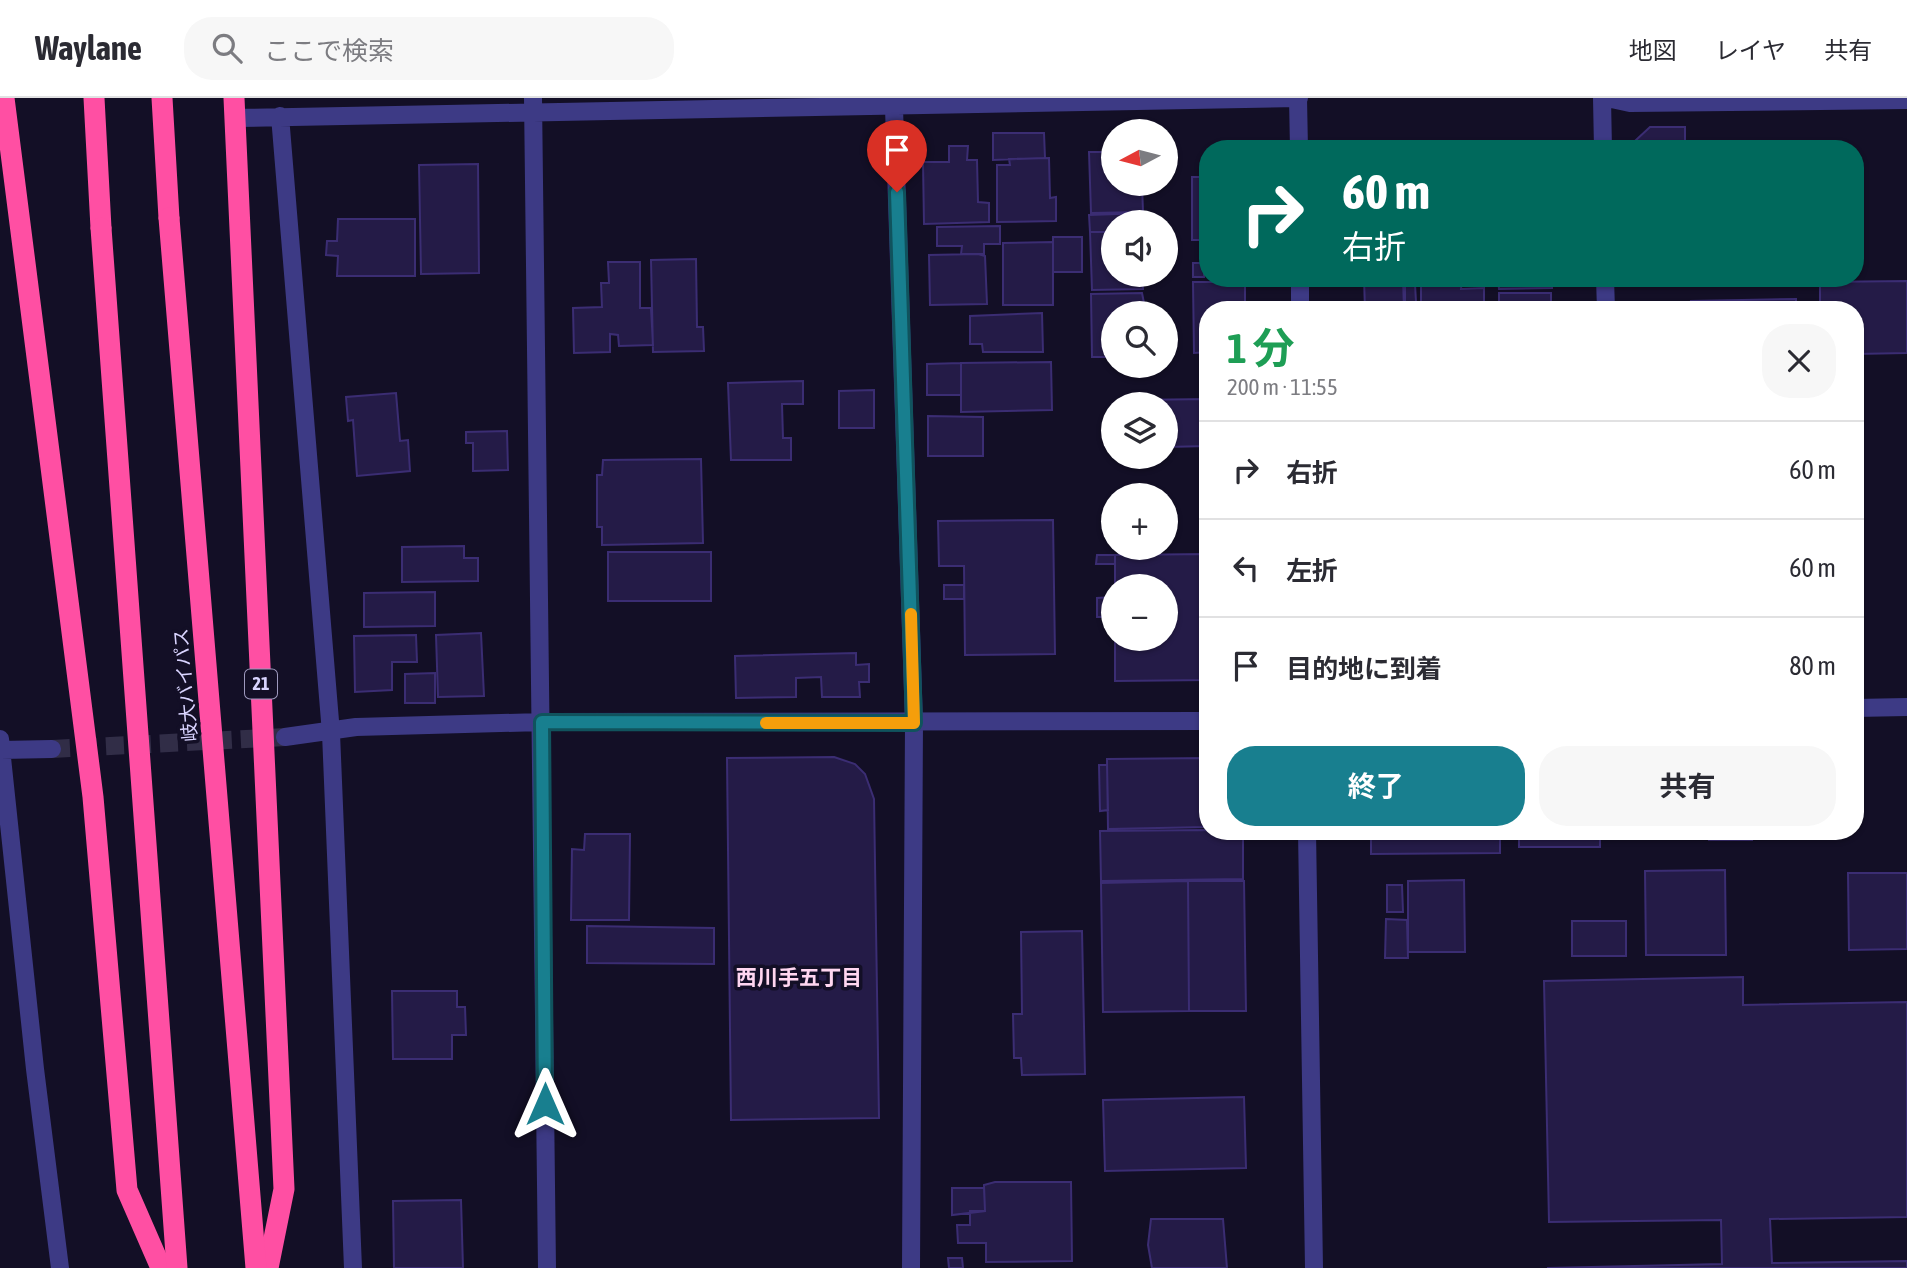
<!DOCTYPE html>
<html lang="ja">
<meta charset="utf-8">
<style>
:root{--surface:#fff;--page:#f7f7f7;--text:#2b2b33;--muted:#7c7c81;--line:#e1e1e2;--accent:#187f8f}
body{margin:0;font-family:"Asap Condensed","Noto Sans JP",sans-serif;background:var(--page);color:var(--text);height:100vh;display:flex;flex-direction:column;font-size:26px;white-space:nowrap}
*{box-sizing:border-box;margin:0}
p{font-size:23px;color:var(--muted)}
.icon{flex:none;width:38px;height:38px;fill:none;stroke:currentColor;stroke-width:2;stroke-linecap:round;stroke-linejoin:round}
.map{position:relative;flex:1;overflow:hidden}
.sheet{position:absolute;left:1199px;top:203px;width:665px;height:539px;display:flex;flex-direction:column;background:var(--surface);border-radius:28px;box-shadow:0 2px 5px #0004}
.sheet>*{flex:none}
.top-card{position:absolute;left:1199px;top:42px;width:665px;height:147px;border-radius:28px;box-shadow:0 2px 5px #0004;background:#00695c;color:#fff;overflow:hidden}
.needle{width:46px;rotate:263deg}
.fabs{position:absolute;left:1101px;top:21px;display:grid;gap:14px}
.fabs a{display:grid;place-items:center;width:77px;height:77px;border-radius:50%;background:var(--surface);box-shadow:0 2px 5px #0004;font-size:35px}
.pin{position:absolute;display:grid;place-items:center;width:60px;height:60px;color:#fff;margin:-72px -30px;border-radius:50% 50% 50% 0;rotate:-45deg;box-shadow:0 0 7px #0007}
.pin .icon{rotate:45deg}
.me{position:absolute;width:77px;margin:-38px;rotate:0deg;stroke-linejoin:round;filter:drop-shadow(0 0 5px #0008)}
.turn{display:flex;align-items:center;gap:24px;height:147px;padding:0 28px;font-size:32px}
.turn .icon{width:91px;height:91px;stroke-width:2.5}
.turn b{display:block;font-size:49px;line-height:60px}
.round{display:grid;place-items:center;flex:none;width:74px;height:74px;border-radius:28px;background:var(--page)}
.headline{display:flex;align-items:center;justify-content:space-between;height:119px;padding:0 28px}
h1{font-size:42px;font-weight:700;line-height:52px;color:#1e9e55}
.primary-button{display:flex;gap:14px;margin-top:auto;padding:14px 28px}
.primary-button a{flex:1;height:80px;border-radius:28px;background:var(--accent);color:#fff;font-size:28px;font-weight:700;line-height:80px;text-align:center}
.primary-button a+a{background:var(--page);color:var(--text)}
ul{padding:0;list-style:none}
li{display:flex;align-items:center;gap:21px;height:98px;padding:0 28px;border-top:2px solid var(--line)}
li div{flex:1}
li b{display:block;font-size:26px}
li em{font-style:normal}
header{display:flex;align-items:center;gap:42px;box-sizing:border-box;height:98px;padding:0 35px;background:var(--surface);border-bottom:2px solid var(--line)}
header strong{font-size:33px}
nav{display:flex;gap:38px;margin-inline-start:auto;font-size:24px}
.search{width:490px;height:63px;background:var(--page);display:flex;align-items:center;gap:18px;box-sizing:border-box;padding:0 24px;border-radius:28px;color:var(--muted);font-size:26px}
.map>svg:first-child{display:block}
.building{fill:#241b47;stroke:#3b2d73;stroke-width:2}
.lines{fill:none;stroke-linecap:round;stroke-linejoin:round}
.minor-tunnel{stroke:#312d47;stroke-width:18;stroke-dasharray:18 9;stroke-linecap:butt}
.minor{stroke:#3d3a85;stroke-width:18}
.highway{stroke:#ff4fa3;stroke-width:21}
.highway-bridge{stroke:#ff4fa3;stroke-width:21}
.route-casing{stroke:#10535d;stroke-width:18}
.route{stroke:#187f8f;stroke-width:12}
.slow{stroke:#f59e0b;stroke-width:12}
.labels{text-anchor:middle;stroke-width:7;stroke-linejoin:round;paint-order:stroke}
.shield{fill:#130f26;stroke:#9e99be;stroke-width:2}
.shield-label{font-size:18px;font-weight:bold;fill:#d9d4ff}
.street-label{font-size:19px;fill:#d9d4ff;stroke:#130f26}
.neighbourhood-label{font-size:21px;font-weight:bold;fill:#ffd6f0;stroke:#130f26}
</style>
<header>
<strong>Waylane</strong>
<div class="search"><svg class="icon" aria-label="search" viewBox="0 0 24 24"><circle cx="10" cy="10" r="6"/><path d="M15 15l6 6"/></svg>ここで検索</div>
<nav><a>地図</a><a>レイヤ</a><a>共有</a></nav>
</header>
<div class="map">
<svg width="1907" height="1170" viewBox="0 0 1907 1170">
<rect width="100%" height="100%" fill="#130f26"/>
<path class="building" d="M 1650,29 L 1685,29 L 1685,43 L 1694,43 L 1694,51 L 1635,51 L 1635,43 Z
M 993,35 L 1044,35 L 1045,60 L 993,62 Z
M 1789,43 L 1789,51 L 1727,51 L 1727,44 Z
M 949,48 L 968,48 L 967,62 L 977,62 L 978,104 L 989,105 L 989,124 L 924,126 L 923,64 L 949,64 Z
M 1089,54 L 1113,54 L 1113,86 L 1142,86 L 1143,114 L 1091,115 Z
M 1049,60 L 1050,100 L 1056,99 L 1056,123 L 997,124 L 997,67 L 1010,67 L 1009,61 Z
M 478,66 L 479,175 L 421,176 L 419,67 Z
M 1192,79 L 1208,79 L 1208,142 L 1192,142 Z
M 1146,115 L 1146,124 L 1113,124 L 1113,134 L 1090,134 L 1089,117 Z
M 338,121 L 415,121 L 415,178 L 337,178 L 338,158 L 326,157 L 327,143 L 337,143 Z
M 1000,128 L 1000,146 L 984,146 L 984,156 L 961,156 L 962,148 L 937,148 L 937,129 Z
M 1090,134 L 1113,134 L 1113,177 L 1142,177 L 1143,191 L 1092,192 Z
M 1053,139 L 1082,139 L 1082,174 L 1053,174 Z
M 1053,144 L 1053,207 L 1003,207 L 1003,145 Z
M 978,156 L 985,158 L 987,206 L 930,207 L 929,157 Z
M 696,161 L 697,229 L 703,229 L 704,253 L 653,254 L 651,162 Z
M 608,164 L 640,164 L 640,210 L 651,210 L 653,247 L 619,248 L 618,237 L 610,236 L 610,254 L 574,255 L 573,210 L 602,209 L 601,185 L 609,185 Z
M 1193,165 L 1204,165 L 1204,179 L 1193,179 Z
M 1364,180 L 1403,180 L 1404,212 L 1365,212 Z
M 1462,180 L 1461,191 L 1484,190 L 1484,212 L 1418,212 L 1421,209 L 1421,181 Z
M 1498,180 L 1552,180 L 1552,190 L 1499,191 Z
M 1637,180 L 1695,180 L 1695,183 L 1637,184 Z
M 1729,180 L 1790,180 L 1790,183 L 1729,184 Z
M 1907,183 L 1907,255 L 1855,256 L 1855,212 L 1820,212 L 1820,184 Z
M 1193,184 L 1245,184 L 1245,208 L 1208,212 L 1208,254 L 1194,255 Z
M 1405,186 L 1415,186 L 1416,204 L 1405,205 Z
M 1142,195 L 1146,215 L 1113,215 L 1113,259 L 1092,259 L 1091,196 Z
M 1499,195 L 1551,195 L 1551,212 L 1499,212 Z
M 1796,201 L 1796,212 L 1692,212 L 1691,203 Z
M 1042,215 L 1043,254 L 983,254 L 982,246 L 970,246 L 970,218 Z
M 1051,264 L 1052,312 L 961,314 L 961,265 Z
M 961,265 L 961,297 L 927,297 L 927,266 Z
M 803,283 L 803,306 L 782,306 L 783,340 L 791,340 L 791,362 L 731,362 L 728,285 Z
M 874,292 L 874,330 L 839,330 L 839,293 Z
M 396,295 L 400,343 L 408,342 L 410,373 L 357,378 L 353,322 L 348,323 L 346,299 Z
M 1208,301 L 1208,348 L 1166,349 L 1166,306 L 1133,306 L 1133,302 Z
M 928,318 L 983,319 L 983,358 L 928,358 Z
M 507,333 L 508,372 L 473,373 L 473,345 L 466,345 L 466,334 Z
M 701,361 L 703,445 L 602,447 L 602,429 L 597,429 L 597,377 L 602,377 L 603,362 Z
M 1053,422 L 1055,556 L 965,557 L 964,468 L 939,468 L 938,423 Z
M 464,448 L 464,460 L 478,460 L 478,483 L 402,484 L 402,449 Z
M 608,454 L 711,454 L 711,503 L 608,503 Z
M 1208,456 L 1208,582 L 1115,583 L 1115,541 L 1166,541 L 1166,488 L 1115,488 L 1115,457 Z
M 1097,457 L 1115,457 L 1115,466 L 1096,466 Z
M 944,487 L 964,487 L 964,501 L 944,501 Z
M 435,494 L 435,528 L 364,529 L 364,495 Z
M 1113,499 L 1113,519 L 1097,519 L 1097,500 Z
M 481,535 L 484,598 L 438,599 L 436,537 Z
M 416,537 L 417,564 L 392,564 L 392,592 L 355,594 L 354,538 Z
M 856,555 L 856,567 L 869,566 L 869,584 L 859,584 L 860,599 L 822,599 L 821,579 L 796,580 L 796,599 L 736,600 L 735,558 Z
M 435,575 L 435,605 L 405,605 L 405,576 Z
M 834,659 L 855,666 L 865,676 L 874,701 L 879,1020 L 731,1022 L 727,660 Z
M 1208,660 L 1208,729 L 1108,731 L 1107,661 Z
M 1099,667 L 1107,667 L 1108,712 L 1100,713 Z
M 1208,732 L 1243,733 L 1243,781 L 1101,783 L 1100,733 Z
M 1371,733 L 1500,733 L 1500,755 L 1371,756 Z
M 1519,733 L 1600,733 L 1600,749 L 1519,749 Z
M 1709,733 L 1752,733 L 1752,742 L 1709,742 Z
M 585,736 L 630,736 L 629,822 L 571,822 L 572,751 L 584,752 Z
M 1725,772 L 1726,857 L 1646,857 L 1645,773 Z
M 1848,775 L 1907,775 L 1907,851 L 1849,852 Z
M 1464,782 L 1465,854 L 1408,854 L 1408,783 Z
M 1188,783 L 1244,783 L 1246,913 L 1189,913 Z
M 1188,783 L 1189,913 L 1103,914 L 1101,785 Z
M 1387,787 L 1402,787 L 1403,814 L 1387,814 Z
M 1386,821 L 1407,822 L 1408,860 L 1385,860 Z
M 1572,823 L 1626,823 L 1626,858 L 1572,858 Z
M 587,828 L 714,830 L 714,866 L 587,865 Z
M 1082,833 L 1085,976 L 1022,977 L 1021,960 L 1014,960 L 1013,916 L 1022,916 L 1021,834 Z
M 1743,879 L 1743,907 L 1907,904 L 1907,1119 L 1770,1121 L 1772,1165 L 1907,1163 L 1907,1170 L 1547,1170 L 1722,1166 L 1721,1122 L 1549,1124 L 1544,883 Z
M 392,893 L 457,893 L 457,909 L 465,909 L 466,937 L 452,937 L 452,961 L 393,961 Z
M 1244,999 L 1246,1070 L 1105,1073 L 1103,1002 Z
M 995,1084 L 1071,1084 L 1072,1163 L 986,1164 L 986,1145 L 958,1145 L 957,1127 L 970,1127 L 970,1113 L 985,1113 L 984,1087 Z
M 952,1090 L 984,1090 L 985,1113 L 952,1117 Z
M 461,1102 L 463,1170 L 394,1170 L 393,1103 Z
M 1151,1121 L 1223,1121 L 1227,1170 L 1152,1170 L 1148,1147 Z
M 948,1160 L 962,1160 L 963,1170 L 949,1170 Z"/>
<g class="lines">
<path class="minor-tunnel" d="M 52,651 L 285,639"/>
<path class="minor" d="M 533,0 L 547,1170
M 1298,0 L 1299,51
M 1602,0 L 1603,51
M 1607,0 L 1630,5 L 1907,2
M 894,10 L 914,625 L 911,1170
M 280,18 L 331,635 L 353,1170
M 236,20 L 1299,0
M 1300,180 L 1300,212
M 1605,180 L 1606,212
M 1855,610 L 1907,609
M 285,639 L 356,629 L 542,624 L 1208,623
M 0,641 L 35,971 L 60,1170
M 1,652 L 52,651
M 1307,733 L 1314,1170"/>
<path class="highway" d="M 4,0 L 93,699 L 127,1092 L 161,1170
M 94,0 L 101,130
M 162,0 L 169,120
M 234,0 L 284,1091 L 268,1170"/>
<path class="highway-bridge" d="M 169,120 L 256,1170
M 101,130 L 177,1170"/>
</g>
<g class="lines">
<g class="route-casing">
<path id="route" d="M 545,1006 L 542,624 L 914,625 L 897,94"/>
</g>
<use href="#route" class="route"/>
<path class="slow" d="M 766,625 L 914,625 L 911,516"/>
</g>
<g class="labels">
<rect class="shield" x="245" y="571.5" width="32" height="29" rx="5"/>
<g class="shield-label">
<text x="261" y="592">21</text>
</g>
<g class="street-label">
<text transform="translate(185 587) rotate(-95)" y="7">岐大バイパス</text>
</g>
<g class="neighbourhood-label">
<text x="799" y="887">西川手五丁目</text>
</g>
</g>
</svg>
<div class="fabs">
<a><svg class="needle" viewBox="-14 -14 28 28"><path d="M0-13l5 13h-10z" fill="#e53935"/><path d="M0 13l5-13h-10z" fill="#7c7c81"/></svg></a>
<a><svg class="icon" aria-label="sound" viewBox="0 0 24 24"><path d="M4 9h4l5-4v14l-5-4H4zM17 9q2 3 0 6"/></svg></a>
<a><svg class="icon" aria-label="search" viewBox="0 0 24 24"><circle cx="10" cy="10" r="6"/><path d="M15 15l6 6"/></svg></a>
<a><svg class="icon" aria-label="layers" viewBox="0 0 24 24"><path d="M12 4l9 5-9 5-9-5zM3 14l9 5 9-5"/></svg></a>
<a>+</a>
<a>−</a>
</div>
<div class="pin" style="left:897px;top:94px;background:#d93025"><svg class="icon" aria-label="arrive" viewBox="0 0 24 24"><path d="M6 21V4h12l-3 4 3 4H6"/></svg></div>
<svg class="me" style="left:545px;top:1006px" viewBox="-20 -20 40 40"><path d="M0-17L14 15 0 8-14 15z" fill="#187f8f" stroke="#fff" stroke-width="4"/></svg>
<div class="top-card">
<div class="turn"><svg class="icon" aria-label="right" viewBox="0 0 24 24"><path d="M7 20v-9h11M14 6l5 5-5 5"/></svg><div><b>60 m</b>右折</div></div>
</div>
<section class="sheet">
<div class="headline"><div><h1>1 分</h1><p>200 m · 11:55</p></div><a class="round"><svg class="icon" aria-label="close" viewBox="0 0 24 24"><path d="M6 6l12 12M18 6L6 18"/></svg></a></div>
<ul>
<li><svg class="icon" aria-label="right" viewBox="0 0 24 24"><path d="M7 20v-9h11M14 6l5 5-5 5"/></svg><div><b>右折</b></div><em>60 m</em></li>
<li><svg class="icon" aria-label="left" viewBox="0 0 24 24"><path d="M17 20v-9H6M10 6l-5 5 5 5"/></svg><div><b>左折</b></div><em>60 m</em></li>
<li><svg class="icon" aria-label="arrive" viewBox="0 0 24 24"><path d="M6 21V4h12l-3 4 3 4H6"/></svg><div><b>目的地に到着</b></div><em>80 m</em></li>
</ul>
<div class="primary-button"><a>終了</a><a>共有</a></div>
</section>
</div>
